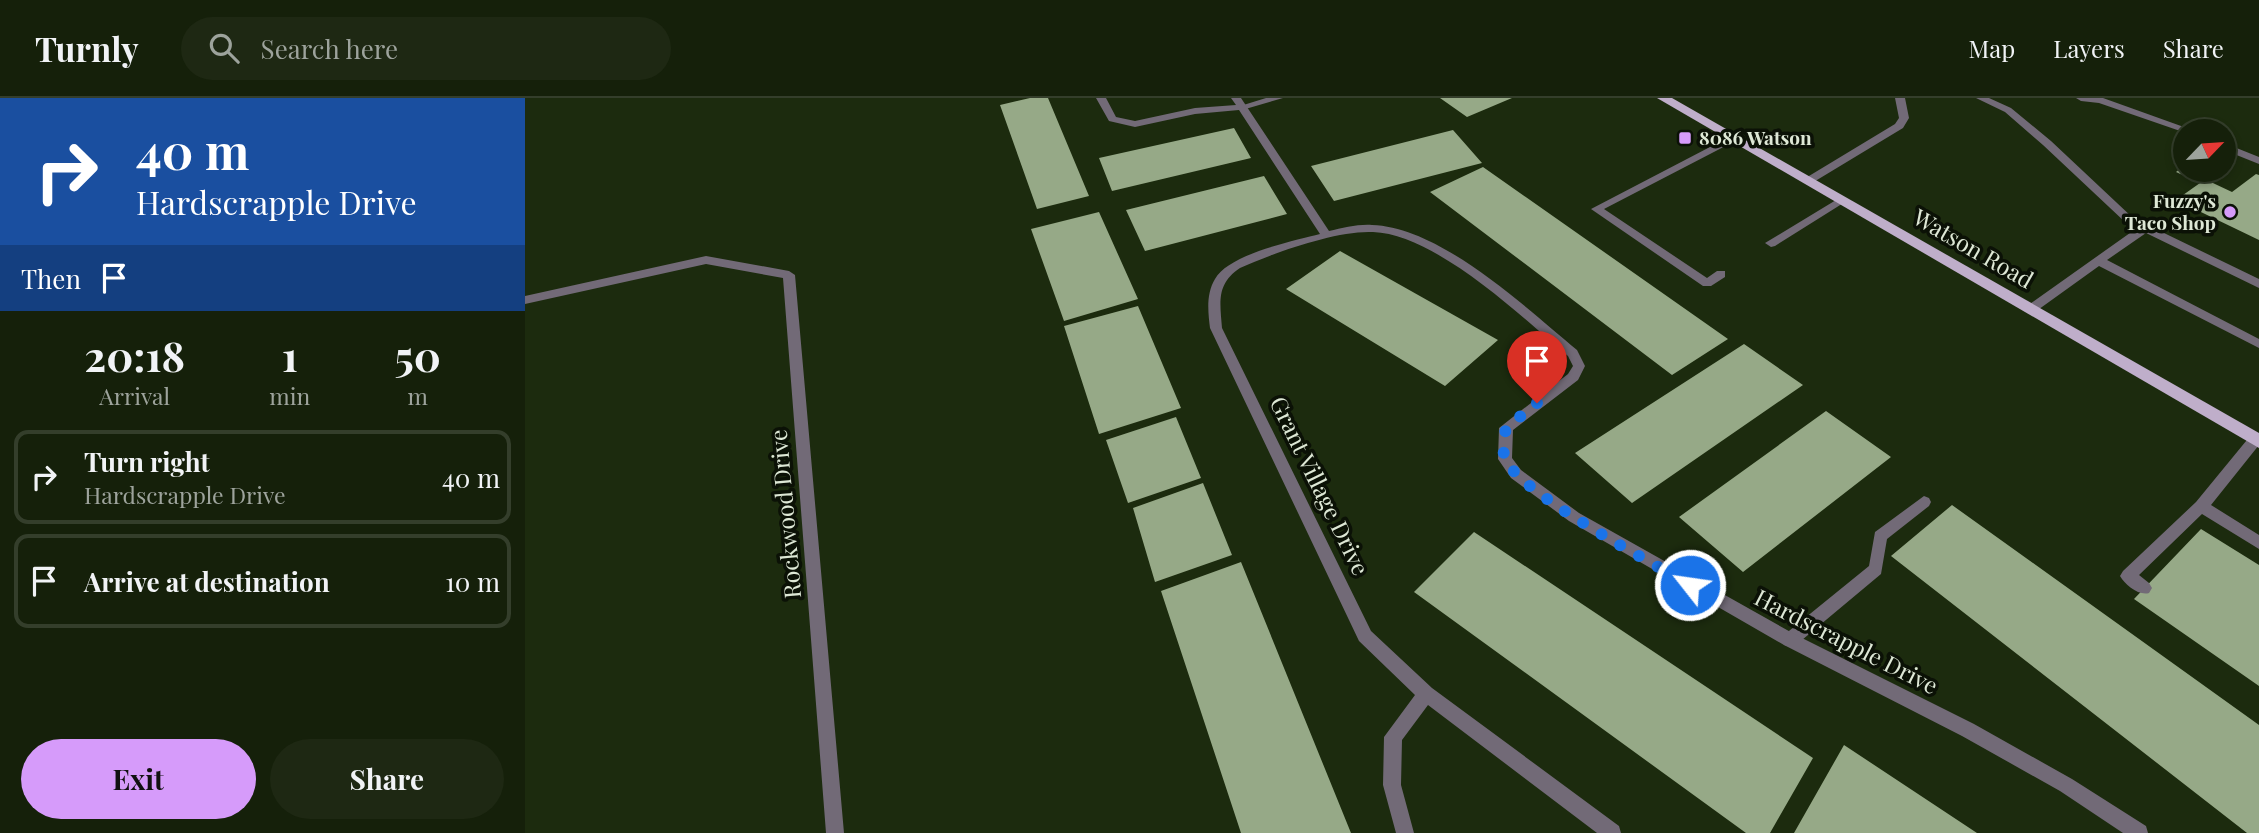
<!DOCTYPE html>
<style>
:root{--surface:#15200a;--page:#1e2813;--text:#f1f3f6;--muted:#9da39c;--line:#343e2b;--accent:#d69bfa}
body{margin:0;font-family:"Playfair Display",serif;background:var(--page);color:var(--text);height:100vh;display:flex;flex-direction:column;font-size:26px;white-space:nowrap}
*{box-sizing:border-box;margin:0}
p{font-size:23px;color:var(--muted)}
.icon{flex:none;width:38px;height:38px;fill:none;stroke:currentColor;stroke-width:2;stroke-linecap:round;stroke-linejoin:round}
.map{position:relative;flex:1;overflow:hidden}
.sheet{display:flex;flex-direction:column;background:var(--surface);width:525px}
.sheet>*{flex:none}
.top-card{background:#1a4fa0;color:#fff;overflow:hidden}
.needle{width:46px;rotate:65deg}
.tools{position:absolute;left:1648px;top:21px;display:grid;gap:14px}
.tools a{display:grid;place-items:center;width:63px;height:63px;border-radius:50%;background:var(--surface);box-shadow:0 4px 10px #0003,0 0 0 2px var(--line);font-size:35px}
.pin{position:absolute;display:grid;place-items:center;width:60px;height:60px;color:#fff;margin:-72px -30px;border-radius:50% 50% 50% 0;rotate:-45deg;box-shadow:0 0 7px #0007}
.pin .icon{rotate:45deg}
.me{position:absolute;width:77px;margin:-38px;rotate:300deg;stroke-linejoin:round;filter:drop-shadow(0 0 5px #0008)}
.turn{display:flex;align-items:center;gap:24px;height:147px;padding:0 21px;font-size:32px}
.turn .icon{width:91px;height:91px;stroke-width:2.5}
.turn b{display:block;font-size:49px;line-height:60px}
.then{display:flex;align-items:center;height:66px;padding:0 21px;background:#0003;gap:14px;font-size:26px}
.eta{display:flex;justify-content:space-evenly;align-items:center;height:119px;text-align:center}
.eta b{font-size:42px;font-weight:700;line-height:49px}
.button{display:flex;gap:14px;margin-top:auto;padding:14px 21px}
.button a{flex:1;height:80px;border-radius:42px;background:var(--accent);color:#111;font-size:28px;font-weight:700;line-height:80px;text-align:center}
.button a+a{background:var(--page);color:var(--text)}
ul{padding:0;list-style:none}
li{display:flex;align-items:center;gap:21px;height:94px;margin:0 14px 10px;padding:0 7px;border:4px solid var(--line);border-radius:14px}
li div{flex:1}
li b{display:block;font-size:26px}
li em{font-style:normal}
header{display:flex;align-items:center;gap:42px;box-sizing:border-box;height:98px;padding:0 35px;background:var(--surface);border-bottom:2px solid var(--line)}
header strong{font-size:33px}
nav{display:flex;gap:38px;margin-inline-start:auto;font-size:24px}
.search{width:490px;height:63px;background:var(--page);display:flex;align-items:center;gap:18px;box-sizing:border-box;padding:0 24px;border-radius:38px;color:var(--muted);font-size:26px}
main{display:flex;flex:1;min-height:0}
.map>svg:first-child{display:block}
.building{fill:#96a987}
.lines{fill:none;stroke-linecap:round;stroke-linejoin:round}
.lane{fill:#726a77;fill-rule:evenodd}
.street{fill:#726a77;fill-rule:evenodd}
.primary{fill:#bfaeca;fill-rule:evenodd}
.route{stroke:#1a73e8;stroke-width:12;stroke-dasharray:0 21.6}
.poi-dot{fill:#d69bfa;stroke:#0b1106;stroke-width:2.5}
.labels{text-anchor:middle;stroke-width:7;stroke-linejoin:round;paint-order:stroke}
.far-poi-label{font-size:19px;font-weight:bold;fill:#dee8d6;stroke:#0b1106;text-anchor:start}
.street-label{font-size:23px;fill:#dee8d6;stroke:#0b1106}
</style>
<header>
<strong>Turnly</strong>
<div class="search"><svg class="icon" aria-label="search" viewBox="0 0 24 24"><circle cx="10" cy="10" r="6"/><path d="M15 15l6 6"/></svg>Search here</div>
<nav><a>Map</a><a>Layers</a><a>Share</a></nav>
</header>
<main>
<section class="sheet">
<div class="top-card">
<div class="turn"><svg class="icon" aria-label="right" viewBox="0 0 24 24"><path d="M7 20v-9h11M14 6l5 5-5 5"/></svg><div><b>40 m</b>Hardscrapple Drive</div></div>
<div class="then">Then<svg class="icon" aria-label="arrive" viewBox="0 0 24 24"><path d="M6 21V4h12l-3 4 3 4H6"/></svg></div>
</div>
<div class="eta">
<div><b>20:18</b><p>Arrival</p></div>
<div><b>1</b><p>min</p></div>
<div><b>50</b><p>m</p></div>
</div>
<ul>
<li><svg class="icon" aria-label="right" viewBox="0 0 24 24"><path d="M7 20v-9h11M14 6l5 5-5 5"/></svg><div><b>Turn right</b><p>Hardscrapple Drive</p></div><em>40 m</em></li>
<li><svg class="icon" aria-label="arrive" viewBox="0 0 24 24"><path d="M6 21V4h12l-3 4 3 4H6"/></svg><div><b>Arrive at destination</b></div><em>10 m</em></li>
</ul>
<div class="button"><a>Exit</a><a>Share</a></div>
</section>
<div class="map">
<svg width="1734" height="735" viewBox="0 0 1734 735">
<rect width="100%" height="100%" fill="#1c2b0e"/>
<path class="building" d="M 505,0 L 523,0 L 564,98 L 512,111 L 475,7 Z
M 915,0 L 987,0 L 942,19 Z
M 709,30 L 726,60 L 587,93 L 574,60 Z
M 928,32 L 957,65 L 809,103 L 786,68 Z
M 958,69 L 1203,241 L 1147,277 L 905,94 Z
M 1656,70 L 1707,94 L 1731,76 L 1734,77 L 1734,142 L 1651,102 L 1675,85 L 1651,74 Z
M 739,78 L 762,116 L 620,153 L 601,112 Z
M 574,114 L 613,201 L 539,223 L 506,131 Z
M 815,153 L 973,242 L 920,288 L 761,191 Z
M 613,208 L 656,310 L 574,336 L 539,228 Z
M 1219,246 L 1278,287 L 1107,405 L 1050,355 Z
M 1301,313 L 1366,359 L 1218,474 L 1154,419 Z
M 651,319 L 676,380 L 603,405 L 581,342 Z
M 678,385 L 707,457 L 630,484 L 608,410 Z
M 1427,407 L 1734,627 L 1734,735 L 1722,735 L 1366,458 Z
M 1676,431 L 1734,467 L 1734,588 L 1609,501 Z
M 949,434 L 1288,660 L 1245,735 L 1221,735 L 889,494 Z
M 716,464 L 826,735 L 716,735 L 636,493 Z
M 1319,647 L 1452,735 L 1269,735 Z"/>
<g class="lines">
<path class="lane" d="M 741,0 L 758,0 L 717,12 L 712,9 Z
M 1451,0 L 1464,0 L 1486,10 L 1526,43 L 1608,120 L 1734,181 L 1734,190 L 1621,135 L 1582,162 L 1734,241 L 1734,250 L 1574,168 L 1510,214 L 1502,214 L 1500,211 L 1502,208 L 1612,130 L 1600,124 L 1518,47 L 1480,14 Z
M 1551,0 L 1578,0 L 1670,33 L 1661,35 L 1574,5 L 1556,3 Z
M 1208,37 L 1212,38 L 1212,42 L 1079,111 L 1182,180 L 1192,173 L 1200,173 L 1200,179 L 1186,188 L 1178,188 L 1066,111 Z
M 1699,45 L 1734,59 L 1734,66 L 1699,52 Z
M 1316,99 L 1321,102 L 1320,104 L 1250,148 L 1246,149 L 1240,145 Z
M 1731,336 L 1734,337 L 1734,347 L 1686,407 L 1734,437 L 1734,451 L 1677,416 L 1614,477 L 1624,485 L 1627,490 L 1624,495 C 1614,498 1600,487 1595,478 L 1598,473 L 1671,404 L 1726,337 Z
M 1399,398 L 1404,400 L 1406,404 L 1404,408 L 1362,441 L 1356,476 L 1271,547 L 1265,549 L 1259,547 L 1257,542 L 1259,537 L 1344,468 L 1350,434 Z"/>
<path class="street" d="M 571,0 L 581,0 L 591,19 L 610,23 L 670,10 L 711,7 L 706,0 L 716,0 L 804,133 C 818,130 833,126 847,127 C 916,129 1001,210 1052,252 L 1060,268 L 1053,282 L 988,332 L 987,360 L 996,372 L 1054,415 L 1271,537 L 1449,626 L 1547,681 L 1621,728 L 1623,735 L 1598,735 L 1535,693 L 1437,638 L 1259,547 L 1044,423 L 986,380 L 973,361 L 974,330 L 1043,276 L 1048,268 L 1043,258 C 996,218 910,136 848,134 C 812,132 748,155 715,170 C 691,186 695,204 697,230 L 846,533 L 907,590 L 1094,728 L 1096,735 L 1072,735 L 903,607 L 877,642 L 876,687 L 889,735 L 871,735 L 858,687 L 859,639 L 890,597 L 834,543 L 685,230 C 683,214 681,196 690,181 C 704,156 768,143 795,136 L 714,12 L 670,16 L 610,29 L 584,23 Z
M 1370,0 L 1380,0 L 1384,20 L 1378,30 L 1287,85 L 1279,85 L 1279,81 L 1370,26 L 1374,20 Z
M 181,158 L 264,173 L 270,177 L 319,735 L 301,735 L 258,180 L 181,166 L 0,206 L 0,198 Z"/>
<path class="primary" d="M 1132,0 L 1147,0 L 1734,335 L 1734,350 Z"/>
</g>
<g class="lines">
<path class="route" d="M 1012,305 L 981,330 C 979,340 976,352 981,362 C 995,395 1129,466 1165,487"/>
</g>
<g class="poi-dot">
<rect x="1153" y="33" width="14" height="14" rx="3.5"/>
<circle cx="1705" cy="114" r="7"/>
</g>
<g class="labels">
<g class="far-poi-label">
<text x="1174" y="47">8086 Watson</text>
<text x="1691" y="110" text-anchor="end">Fuzzy's<tspan x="1691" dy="22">Taco Shop</tspan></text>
</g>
<g class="street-label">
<text transform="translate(1448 151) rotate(30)" y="8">Watson Road</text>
<text transform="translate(794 388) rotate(64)" y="8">Grant Village Drive</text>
<text transform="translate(261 416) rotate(-95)" y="8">Rockwood Drive</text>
<text transform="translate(1321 544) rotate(27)" y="8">Hardscrapple Drive</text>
</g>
</g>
</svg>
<div class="tools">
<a><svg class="needle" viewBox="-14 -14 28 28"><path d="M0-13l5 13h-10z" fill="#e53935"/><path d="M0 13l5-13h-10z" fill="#9da39c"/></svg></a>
</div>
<div class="pin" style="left:1012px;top:305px;background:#d93025"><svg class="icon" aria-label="arrive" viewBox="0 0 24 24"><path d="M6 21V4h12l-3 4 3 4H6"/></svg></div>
<svg class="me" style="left:1165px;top:487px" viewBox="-20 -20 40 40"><circle r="17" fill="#1a73e8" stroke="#fff" stroke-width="3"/><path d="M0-11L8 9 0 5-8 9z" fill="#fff"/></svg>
</div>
</main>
